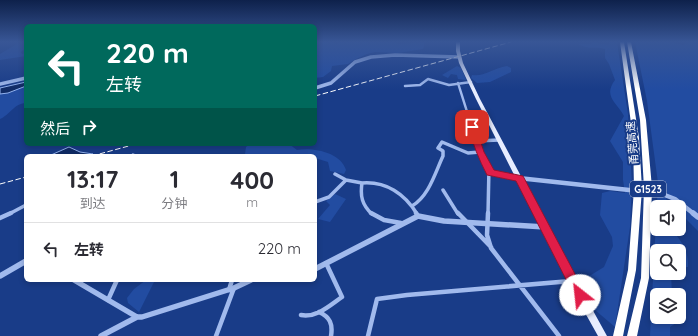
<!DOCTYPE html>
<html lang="zh">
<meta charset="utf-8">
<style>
:root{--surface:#fff;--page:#f2f2f3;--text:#2b2b33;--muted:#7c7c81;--line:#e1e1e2}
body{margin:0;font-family:Quicksand,"Noto Sans SC",sans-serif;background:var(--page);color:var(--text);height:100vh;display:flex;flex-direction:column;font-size:15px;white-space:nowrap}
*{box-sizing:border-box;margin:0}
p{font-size:13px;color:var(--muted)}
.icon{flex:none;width:22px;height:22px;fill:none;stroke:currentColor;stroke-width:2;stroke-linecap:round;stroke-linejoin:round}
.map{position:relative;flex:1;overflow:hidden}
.drawer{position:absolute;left:24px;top:154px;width:293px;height:128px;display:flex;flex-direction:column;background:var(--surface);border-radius:6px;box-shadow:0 2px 6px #0003}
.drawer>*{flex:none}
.guide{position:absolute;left:24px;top:24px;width:293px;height:122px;border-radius:6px;box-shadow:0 2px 6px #0003;background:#00695c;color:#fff;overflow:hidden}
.fabs{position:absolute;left:650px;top:200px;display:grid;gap:8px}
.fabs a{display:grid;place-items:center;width:36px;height:36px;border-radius:6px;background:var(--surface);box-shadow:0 2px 6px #0003;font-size:20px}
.pin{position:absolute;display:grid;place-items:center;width:34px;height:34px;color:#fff;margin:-17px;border-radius:8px;box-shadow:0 2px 6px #0006}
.me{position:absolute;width:44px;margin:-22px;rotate:331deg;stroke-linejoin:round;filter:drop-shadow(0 0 3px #0008)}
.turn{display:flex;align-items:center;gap:14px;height:84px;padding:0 16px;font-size:18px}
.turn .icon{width:52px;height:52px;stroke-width:2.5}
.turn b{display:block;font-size:28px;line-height:34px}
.then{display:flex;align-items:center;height:38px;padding:0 16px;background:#0003;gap:8px;font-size:15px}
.eta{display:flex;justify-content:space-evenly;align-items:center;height:68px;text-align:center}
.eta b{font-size:24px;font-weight:700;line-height:28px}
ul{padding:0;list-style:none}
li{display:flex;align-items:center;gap:12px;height:52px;padding:0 16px;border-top:1px solid var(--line)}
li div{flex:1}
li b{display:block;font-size:15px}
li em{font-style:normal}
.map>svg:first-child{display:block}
.green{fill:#224ca1}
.water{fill:#102b66;stroke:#93b3ef}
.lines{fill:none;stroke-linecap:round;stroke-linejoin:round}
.tertiary-tunnel{stroke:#3c599a;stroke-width:4.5;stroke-dasharray:4.5 2;stroke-linecap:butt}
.minor-far2{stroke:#a1baed;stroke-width:2.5}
.minor-far1{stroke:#a1baed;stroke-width:3.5}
.minor{stroke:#a1baed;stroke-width:4.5}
.tertiary-far2{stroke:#a1baed;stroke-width:3.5}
.tertiary-far1{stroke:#a1baed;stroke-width:4.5}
.tertiary{stroke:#a1baed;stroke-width:5.5}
.primary{fill:#e7edff;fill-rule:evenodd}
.motorway{fill:#fff;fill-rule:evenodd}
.rail{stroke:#fff;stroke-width:1;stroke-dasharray:5.5 2.5;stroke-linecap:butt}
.route{fill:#e11d48;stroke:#92132f}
.labels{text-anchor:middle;stroke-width:4;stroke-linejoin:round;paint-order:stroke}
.shield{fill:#193c88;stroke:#bac4db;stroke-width:1}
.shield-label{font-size:10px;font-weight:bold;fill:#fff}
.street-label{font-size:11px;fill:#fff;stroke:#193c88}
</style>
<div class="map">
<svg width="698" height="336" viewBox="0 0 698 336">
<rect width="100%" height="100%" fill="#193c88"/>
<path class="green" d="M 20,42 L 26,42 L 26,48 L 21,52 L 22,54 L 26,53 L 26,56 L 0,60 L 0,54 Z
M 315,42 L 333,42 L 336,44 L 340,42 L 394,42 L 398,44 L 425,42 L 423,49 L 398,53 L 375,52 L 367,54 L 356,59 L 348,64 L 332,66 L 331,71 L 323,77 L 315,78 Z
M 591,42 C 598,42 603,46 610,44 L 609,42 L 617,42 L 628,114 L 632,184 L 630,227 L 615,327 L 595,310 L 579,278 L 591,275 L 604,267 L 613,246 L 612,237 L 600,215 L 602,193 L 610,191 L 625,193 L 623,180 L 623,162 L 610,141 L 624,116 C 616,102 603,96 615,80 L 609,64 L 605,58 L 605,49 C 596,46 589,50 578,44 L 592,44 Z
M 635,42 L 669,42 L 684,45 L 686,42 L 698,44 L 698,231 L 679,212 L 679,207 L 676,207 L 666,194 L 667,207 L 657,207 L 657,229 L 671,229 C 681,240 689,251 688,267 L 679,268 L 679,251 L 657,251 L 657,273 L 671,273 L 672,295 L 657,295 L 657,317 L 677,317 L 676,323 L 670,327 L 670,336 L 650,336 L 658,183 L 647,101 Z
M 457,66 L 461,68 L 466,80 L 458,79 L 457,75 L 451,74 L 448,78 L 442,75 Z
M 507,66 L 511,68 L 511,72 L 490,82 L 477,83 L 471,78 L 472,75 C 485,77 493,68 507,66 Z
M 26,86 L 26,103 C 13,104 10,115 0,119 L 0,94 L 8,93 Z
M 250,144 L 289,144 L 297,150 C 312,147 341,152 346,170 L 344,174 L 330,171 L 328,162 L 315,158 L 315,156 L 248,156 L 245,154 L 246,147 Z
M 335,194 L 346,199 L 330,222 L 318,219 L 330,205 L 326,201 Z
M 146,280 L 155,280 L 139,312 L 128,303 L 127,298 L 134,289 Z"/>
<path class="water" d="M 26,82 L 26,86 L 8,93 L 0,94 L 0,88 Z
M 69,147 L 80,152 L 93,154 L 86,156 L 51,155 Z"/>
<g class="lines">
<path class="tertiary-tunnel" d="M 629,190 L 662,194"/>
<path class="minor-far2" d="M 458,83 L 469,118
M 405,86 L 420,85 L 428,79 L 449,85 L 471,82"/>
<path class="minor-far1" d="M 469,117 L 480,152 L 489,167 L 488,214
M 476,141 L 499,140
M 133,155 L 135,156
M 335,174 L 346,180 L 362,183 C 360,196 362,205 372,214
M 362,183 C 386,181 405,194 417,214
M 443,190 L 458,214
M 315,202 L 329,197 L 346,180
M 412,206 C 429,196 435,173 443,156 L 443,151 L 438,148 L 442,142 L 468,153 L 480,152
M 9,214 L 26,205"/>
<path class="minor" d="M 371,213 L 384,220 L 401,223
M 416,213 L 418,216
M 458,213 L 491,247
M 488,213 L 487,235 L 491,248 L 559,336
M 0,218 L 11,213
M 229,290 L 232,280
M 108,300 L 117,280
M 319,312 C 330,317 333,324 331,336
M 301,315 C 317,318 330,305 342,297 L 326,263
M 216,336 L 234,288
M 368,336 L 377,299 L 407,295 L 571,281"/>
<path class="tertiary-far2" d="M 0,84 L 26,78
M 315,88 L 331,83 L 355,62 L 371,57 L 395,55 L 459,57"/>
<path class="tertiary-far1" d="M 490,173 L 509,177 L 629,190
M 662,194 L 675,199 L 694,214"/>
<path class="tertiary" d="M 693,213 L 698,217
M 315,269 L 418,216 L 444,221 L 545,227
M 0,276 L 26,261
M 74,280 L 137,317 L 142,317 L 234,288 L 251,280
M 101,336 L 137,317"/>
<path class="primary" d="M 456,42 L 460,42 L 460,51 L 463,63 L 480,99 L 575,278 L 607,336 L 598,336 L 569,284 L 476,99 L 459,63 L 456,51 Z"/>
<path class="motorway" d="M 620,42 L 624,42 L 639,138 L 642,189 L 636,270 L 623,336 L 613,336 L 628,270 L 634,189 L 633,138 Z
M 627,42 L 631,42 L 646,120 L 652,188 L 649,278 L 637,336 L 627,336 L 641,278 L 644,188 L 640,120 Z"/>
<path class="rail" d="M 315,96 L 511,42
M 92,156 L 136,144
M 0,184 L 26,177"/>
</g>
<linearGradient id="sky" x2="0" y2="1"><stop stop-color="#0e214b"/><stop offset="0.47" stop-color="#385696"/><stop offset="1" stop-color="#385696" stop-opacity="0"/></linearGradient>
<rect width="698" height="89" fill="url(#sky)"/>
<path class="route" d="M 472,124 L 476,127 L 484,152 L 494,170 L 523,176 L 584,291 L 586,295 L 584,299 L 580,301 L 576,299 L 516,181 L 487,175 C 479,160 473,144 468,127 Z"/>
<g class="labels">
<rect class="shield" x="630" y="181" width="36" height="16" rx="3"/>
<g class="shield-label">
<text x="648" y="193">G1523</text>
</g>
<g class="street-label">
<text transform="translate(632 143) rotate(-95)" y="4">甬莞高速</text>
</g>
</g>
</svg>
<div class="fabs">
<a><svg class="icon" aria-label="sound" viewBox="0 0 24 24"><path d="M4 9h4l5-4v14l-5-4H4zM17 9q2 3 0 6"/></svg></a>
<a><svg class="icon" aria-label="search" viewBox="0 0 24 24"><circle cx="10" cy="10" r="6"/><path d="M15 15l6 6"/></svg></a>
<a><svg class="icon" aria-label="layers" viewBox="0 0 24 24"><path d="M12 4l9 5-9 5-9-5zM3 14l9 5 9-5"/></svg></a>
</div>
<div class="pin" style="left:472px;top:127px;background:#d93025"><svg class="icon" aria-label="arrive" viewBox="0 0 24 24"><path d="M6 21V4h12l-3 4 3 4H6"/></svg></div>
<svg class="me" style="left:580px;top:295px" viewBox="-20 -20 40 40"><circle r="19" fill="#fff"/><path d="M0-13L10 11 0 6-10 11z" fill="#e11d48"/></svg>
<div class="guide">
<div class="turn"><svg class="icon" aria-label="left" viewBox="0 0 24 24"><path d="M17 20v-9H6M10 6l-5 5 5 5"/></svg><div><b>220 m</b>左转</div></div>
<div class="then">然后<svg class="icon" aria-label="right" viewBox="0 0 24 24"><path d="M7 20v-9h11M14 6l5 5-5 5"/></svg></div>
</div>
<section class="drawer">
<div class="eta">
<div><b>13:17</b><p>到达</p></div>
<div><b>1</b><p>分钟</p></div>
<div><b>400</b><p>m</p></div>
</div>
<ul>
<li><svg class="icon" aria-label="left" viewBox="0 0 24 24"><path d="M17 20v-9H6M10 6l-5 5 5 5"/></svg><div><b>左转</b></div><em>220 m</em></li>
</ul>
</section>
</div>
